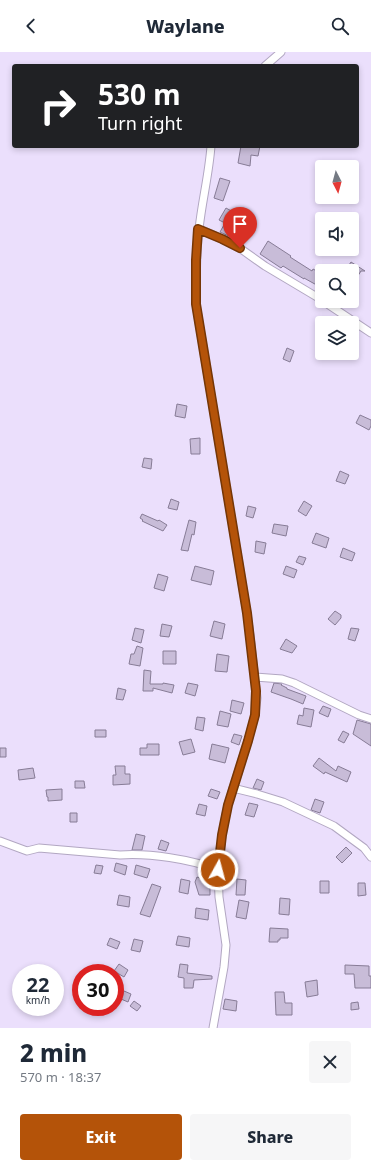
<!DOCTYPE html>
<meta charset="utf-8">
<style>
:root{--surface:#fff;--page:#f6f6f7;--text:#1f2937;--muted:#747a83;--accent:#b45309}
body{margin:0;font-family:"Noto Sans",sans-serif;background:var(--page);color:var(--text);height:100vh;display:flex;flex-direction:column;font-size:15px;white-space:nowrap}
*{box-sizing:border-box;margin:0}
p{font-size:13px;color:var(--muted)}
.icon{flex:none;width:22px;height:22px;fill:none;stroke:currentColor;stroke-width:2;stroke-linecap:round;stroke-linejoin:round}
.map{position:relative;height:976px;overflow:hidden}
.panel{display:flex;flex-direction:column;background:var(--surface);flex:1}
.panel>*{flex:none}
.top-card{position:absolute;left:12px;top:12px;width:347px;height:84px;border-radius:4px;box-shadow:0 2px 6px #0003;background:#202124;color:#fff;overflow:hidden}
.needle{width:26px;rotate:174deg}
.tools{position:absolute;left:315px;top:108px;display:grid;gap:8px}
.tools a{display:grid;place-items:center;width:44px;height:44px;border-radius:4px;background:var(--surface);box-shadow:0 2px 6px #0003;font-size:20px}
.speed{position:absolute;left:12px;top:912px;display:flex;gap:8px;font-size:20px;font-weight:700;text-align:center}
.speed>*{display:grid;place-content:center;width:52px;height:52px;border-radius:50%;background:var(--surface);box-shadow:0 2px 6px #0003;line-height:1}
.speed small{font-size:10px;font-weight:400}
.speed .limit{border:6px solid #d22;background:#fff;color:#111}
.pin{position:absolute;display:grid;place-items:center;width:34px;height:34px;color:#fff;margin:-41px -17px;border-radius:50% 50% 50% 0;rotate:-45deg;box-shadow:0 0 4px #0007}
.pin .icon{rotate:45deg}
.me{position:absolute;width:44px;margin:-22px;rotate:7deg;stroke-linejoin:round;filter:drop-shadow(0 0 3px #0008)}
.turn{display:flex;align-items:center;gap:14px;height:84px;padding:0 20px;font-size:18px}
.turn .icon{width:52px;height:52px;stroke-width:2.5}
.turn b{display:block;font-size:28px;line-height:34px}
.round{display:grid;place-items:center;flex:none;width:42px;height:42px;border-radius:4px;background:var(--page)}
.summary{display:flex;align-items:center;justify-content:space-between;height:68px;padding:0 20px}
h1{font-size:24px;font-weight:800;line-height:30px}
.cta{display:flex;gap:8px;margin-top:auto;padding:8px 20px}
.cta a{flex:1;height:46px;border-radius:4px;background:var(--accent);color:#fff;font-size:16px;font-weight:800;line-height:46px;text-align:center}
.cta a+a{background:var(--page);color:var(--text)}
header{display:flex;justify-content:space-between;align-items:center;height:52px;padding:0 20px;background:var(--surface);font-size:18px;font-weight:800}
.map>svg:first-child{display:block}
.building{fill:#c8bcd8;stroke:#877c96}
.lines{fill:none;stroke-linecap:round;stroke-linejoin:round}
.minor-casing{stroke:#b2a7c2;stroke-width:9}
.minor{stroke:#fff;stroke-width:7}
.route-casing{stroke:#753606;stroke-width:10}
.route{stroke:#b45309;stroke-width:7}
</style>
<header><svg class="icon" aria-label="back" viewBox="0 0 24 24"><path d="M15 5l-7 7 7 7"/></svg>Waylane<svg class="icon" aria-label="search" viewBox="0 0 24 24"><circle cx="10" cy="10" r="6"/><path d="M15 15l6 6"/></svg></header>
<div class="map">
<svg width="371" height="976" viewBox="0 0 371 976">
<rect width="100%" height="100%" fill="#ebdffc"/>
<path class="building" d="M 241,94 L 260,94 L 258,104 L 251,103 L 250,114 L 238,111 Z
M 220,126 L 230,129 L 223,149 L 214,146 Z
M 226,156 L 251,170 L 244,182 L 235,177 L 231,185 L 220,180 L 225,171 L 219,168 Z
M 268,189 L 291,204 L 290,205 L 312,219 L 313,217 L 322,222 L 322,236 L 304,226 L 304,227 L 283,214 L 281,216 L 260,202 Z
M 351,210 L 365,219 L 361,219 L 352,233 L 352,219 L 345,219 Z
M 287,296 L 294,299 L 290,310 L 283,307 Z
M 177,352 L 187,354 L 185,366 L 175,364 Z
M 360,363 L 371,368 L 371,374 L 369,378 L 356,371 Z
M 200,386 L 200,402 L 191,402 L 190,387 Z
M 144,406 L 152,407 L 151,417 L 142,415 Z
M 340,419 L 349,423 L 345,432 L 336,429 Z
M 171,447 L 179,450 L 177,458 L 168,456 Z
M 304,449 L 312,454 L 306,464 L 298,459 Z
M 248,454 L 256,456 L 253,466 L 246,464 Z
M 142,462 L 158,469 L 159,468 L 167,473 L 163,479 L 142,469 L 143,468 L 140,466 Z
M 189,468 L 196,470 L 194,483 L 192,482 L 188,499 L 181,498 Z
M 274,472 L 288,474 L 286,484 L 272,481 Z
M 316,481 L 329,486 L 326,496 L 312,491 Z
M 256,489 L 266,491 L 264,502 L 255,500 Z
M 343,496 L 355,501 L 352,509 L 340,505 Z
M 299,504 L 306,506 L 303,513 L 296,510 Z
M 195,514 L 214,519 L 211,533 L 191,528 Z
M 286,514 L 297,518 L 294,526 L 283,522 Z
M 158,522 L 168,525 L 164,539 L 154,536 Z
M 335,559 L 341,563 L 341,566 L 335,573 L 328,567 Z
M 214,569 L 225,572 L 222,587 L 210,584 Z
M 162,572 L 172,574 L 169,585 L 160,584 Z
M 135,576 L 144,578 L 141,591 L 132,588 Z
M 351,576 L 359,577 L 355,589 L 348,587 Z
M 286,587 L 297,594 L 292,601 L 280,597 Z
M 137,594 L 143,596 L 140,614 L 129,612 L 131,602 L 134,602 Z
M 163,599 L 176,599 L 176,612 L 163,612 Z
M 217,602 L 229,604 L 227,620 L 215,619 Z
M 144,618 L 151,619 L 150,632 L 163,632 L 163,631 L 174,633 L 172,641 L 153,636 L 153,639 L 143,639 Z
M 188,631 L 198,633 L 195,644 L 185,641 Z
M 274,631 L 282,632 L 281,633 L 287,636 L 287,637 L 306,644 L 303,652 L 291,647 L 271,640 Z
M 118,636 L 126,638 L 123,648 L 116,647 Z
M 232,648 L 244,651 L 241,662 L 230,659 Z
M 323,654 L 331,657 L 328,665 L 319,661 Z
M 304,656 L 314,658 L 311,675 L 297,672 L 299,663 L 303,664 Z
M 220,659 L 231,662 L 228,675 L 217,673 Z
M 197,665 L 205,666 L 203,679 L 195,677 Z
M 357,668 L 371,672 L 371,694 L 353,682 Z
M 95,678 L 106,678 L 106,685 L 95,685 Z
M 343,679 L 349,682 L 344,691 L 338,688 Z
M 234,682 L 242,684 L 239,693 L 231,690 Z
M 191,687 L 195,700 L 183,703 L 179,690 Z
M 147,692 L 159,692 L 159,703 L 140,703 L 140,696 L 147,696 Z
M 212,692 L 229,696 L 225,711 L 209,707 Z
M 0,696 L 6,696 L 6,705 L 0,705 Z
M 319,706 L 336,719 L 338,714 L 351,720 L 347,730 L 325,720 L 324,722 L 313,714 Z
M 115,714 L 125,714 L 125,722 L 130,722 L 130,732 L 113,733 L 113,723 L 116,723 Z
M 33,716 L 35,726 L 19,728 L 18,718 Z
M 257,727 L 264,730 L 261,738 L 253,736 Z
M 75,729 L 84,729 L 85,736 L 75,736 Z
M 62,737 L 62,748 L 48,749 L 48,745 L 47,745 L 46,738 Z
M 211,737 L 220,740 L 217,747 L 208,744 Z
M 315,747 L 324,750 L 320,761 L 311,758 Z
M 249,751 L 258,753 L 254,765 L 245,763 Z
M 199,752 L 207,754 L 205,764 L 196,762 Z
M 70,761 L 77,761 L 77,770 L 70,770 Z
M 136,782 L 145,784 L 142,798 L 132,798 Z
M 161,788 L 169,791 L 166,799 L 158,797 Z
M 346,795 L 352,801 L 342,811 L 336,805 Z
M 116,811 L 127,814 L 125,823 L 114,819 Z
M 96,813 L 103,814 L 101,822 L 94,821 Z
M 136,813 L 150,817 L 147,826 L 134,822 Z
M 197,825 L 210,830 L 210,843 L 199,843 L 195,830 Z
M 181,827 L 190,829 L 188,842 L 179,840 Z
M 237,827 L 246,828 L 245,843 L 236,843 Z
M 320,829 L 329,829 L 329,841 L 320,841 Z
M 358,831 L 365,831 L 366,843 L 358,844 Z
M 152,832 L 161,835 L 150,865 L 140,862 Z
M 119,843 L 130,845 L 129,855 L 117,853 Z
M 280,846 L 290,847 L 289,863 L 279,862 Z
M 239,848 L 249,850 L 246,867 L 236,865 Z
M 196,856 L 209,858 L 208,868 L 195,866 Z
M 270,876 L 288,877 L 288,886 L 280,886 L 280,888 L 278,888 L 278,890 L 269,890 Z
M 178,884 L 190,886 L 189,895 L 176,893 Z
M 110,886 L 120,890 L 117,897 L 107,893 Z
M 134,887 L 143,889 L 140,900 L 131,898 Z
M 119,912 L 128,918 L 124,925 L 114,919 Z
M 180,912 L 188,913 L 187,921 L 212,924 L 212,927 L 194,928 L 193,936 L 184,936 L 184,926 L 178,925 Z
M 345,913 L 369,914 L 369,924 L 371,924 L 371,936 L 355,936 L 354,922 L 345,922 Z
M 317,928 L 318,943 L 307,945 L 305,930 Z
M 124,939 L 131,942 L 128,950 L 121,947 Z
M 275,940 L 284,940 L 285,951 L 292,951 L 292,963 L 276,963 Z
M 225,947 L 237,949 L 236,959 L 223,957 Z
M 134,949 L 141,954 L 137,959 L 130,954 Z
M 358,950 L 359,957 L 351,958 L 351,951 Z"/>
<g class="lines">
<g class="minor-casing">
<path id="minor" d="M 265,14 L 281,0
M 211,94 C 209,122 202,149 199,177 C 196,202 196,227 196,252 L 247,561 L 250,584 L 257,646 L 255,663 L 248,689 L 228,753 L 222,783 L 218,818 L 219,845 L 226,893 L 224,915 L 213,976
M 199,177 L 222,187 L 241,197 L 265,214 L 322,248
M 323,249 L 371,281
M 255,625 L 282,627 L 294,631 L 359,663 L 371,667
M 233,736 L 257,742 L 283,750 L 334,774 L 364,796 L 371,805
M 0,789 L 27,799 L 39,796 L 120,803 C 149,801 191,807 218,818"/>
</g>
<use href="#minor" class="minor"/>
</g>
<g class="lines">
<g class="route-casing">
<path id="route" d="M 218,818 L 222,783 L 228,753 L 248,689 L 255,663 L 256,639 L 247,561 L 196,252 L 196,208 L 198,177 L 222,187 L 240,196"/>
</g>
<use href="#route" class="route"/>
</g>
</svg>
<div class="tools">
<a><svg class="needle" viewBox="-14 -14 28 28"><path d="M0-13l5 13h-10z" fill="#e53935"/><path d="M0 13l5-13h-10z" fill="#747a83"/></svg></a>
<a><svg class="icon" aria-label="sound" viewBox="0 0 24 24"><path d="M4 9h4l5-4v14l-5-4H4zM17 9q2 3 0 6"/></svg></a>
<a><svg class="icon" aria-label="search" viewBox="0 0 24 24"><circle cx="10" cy="10" r="6"/><path d="M15 15l6 6"/></svg></a>
<a><svg class="icon" aria-label="layers" viewBox="0 0 24 24"><path d="M12 4l9 5-9 5-9-5zM3 14l9 5 9-5"/></svg></a>
</div>
<div class="speed"><div>22<small>km/h</small></div><div class="limit">30</div></div>
<div class="pin" style="left:240px;top:196px;background:#d93025"><svg class="icon" aria-label="arrive" viewBox="0 0 24 24"><path d="M6 21V4h12l-3 4 3 4H6"/></svg></div>
<svg class="me" style="left:218px;top:818px" viewBox="-20 -20 40 40"><circle r="17" fill="#b45309" stroke="#fff" stroke-width="3"/><path d="M0-11L8 9 0 5-8 9z" fill="#fff"/></svg>
<div class="top-card">
<div class="turn"><svg class="icon" aria-label="right" viewBox="0 0 24 24"><path d="M7 20v-9h11M14 6l5 5-5 5"/></svg><div><b>530 m</b>Turn right</div></div>
</div>
</div>
<section class="panel">
<div class="summary"><div><h1>2 min</h1><p>570 m · 18:37</p></div><a class="round"><svg class="icon" aria-label="close" viewBox="0 0 24 24"><path d="M6 6l12 12M18 6L6 18"/></svg></a></div>
<div class="cta"><a>Exit</a><a>Share</a></div>
</section>
